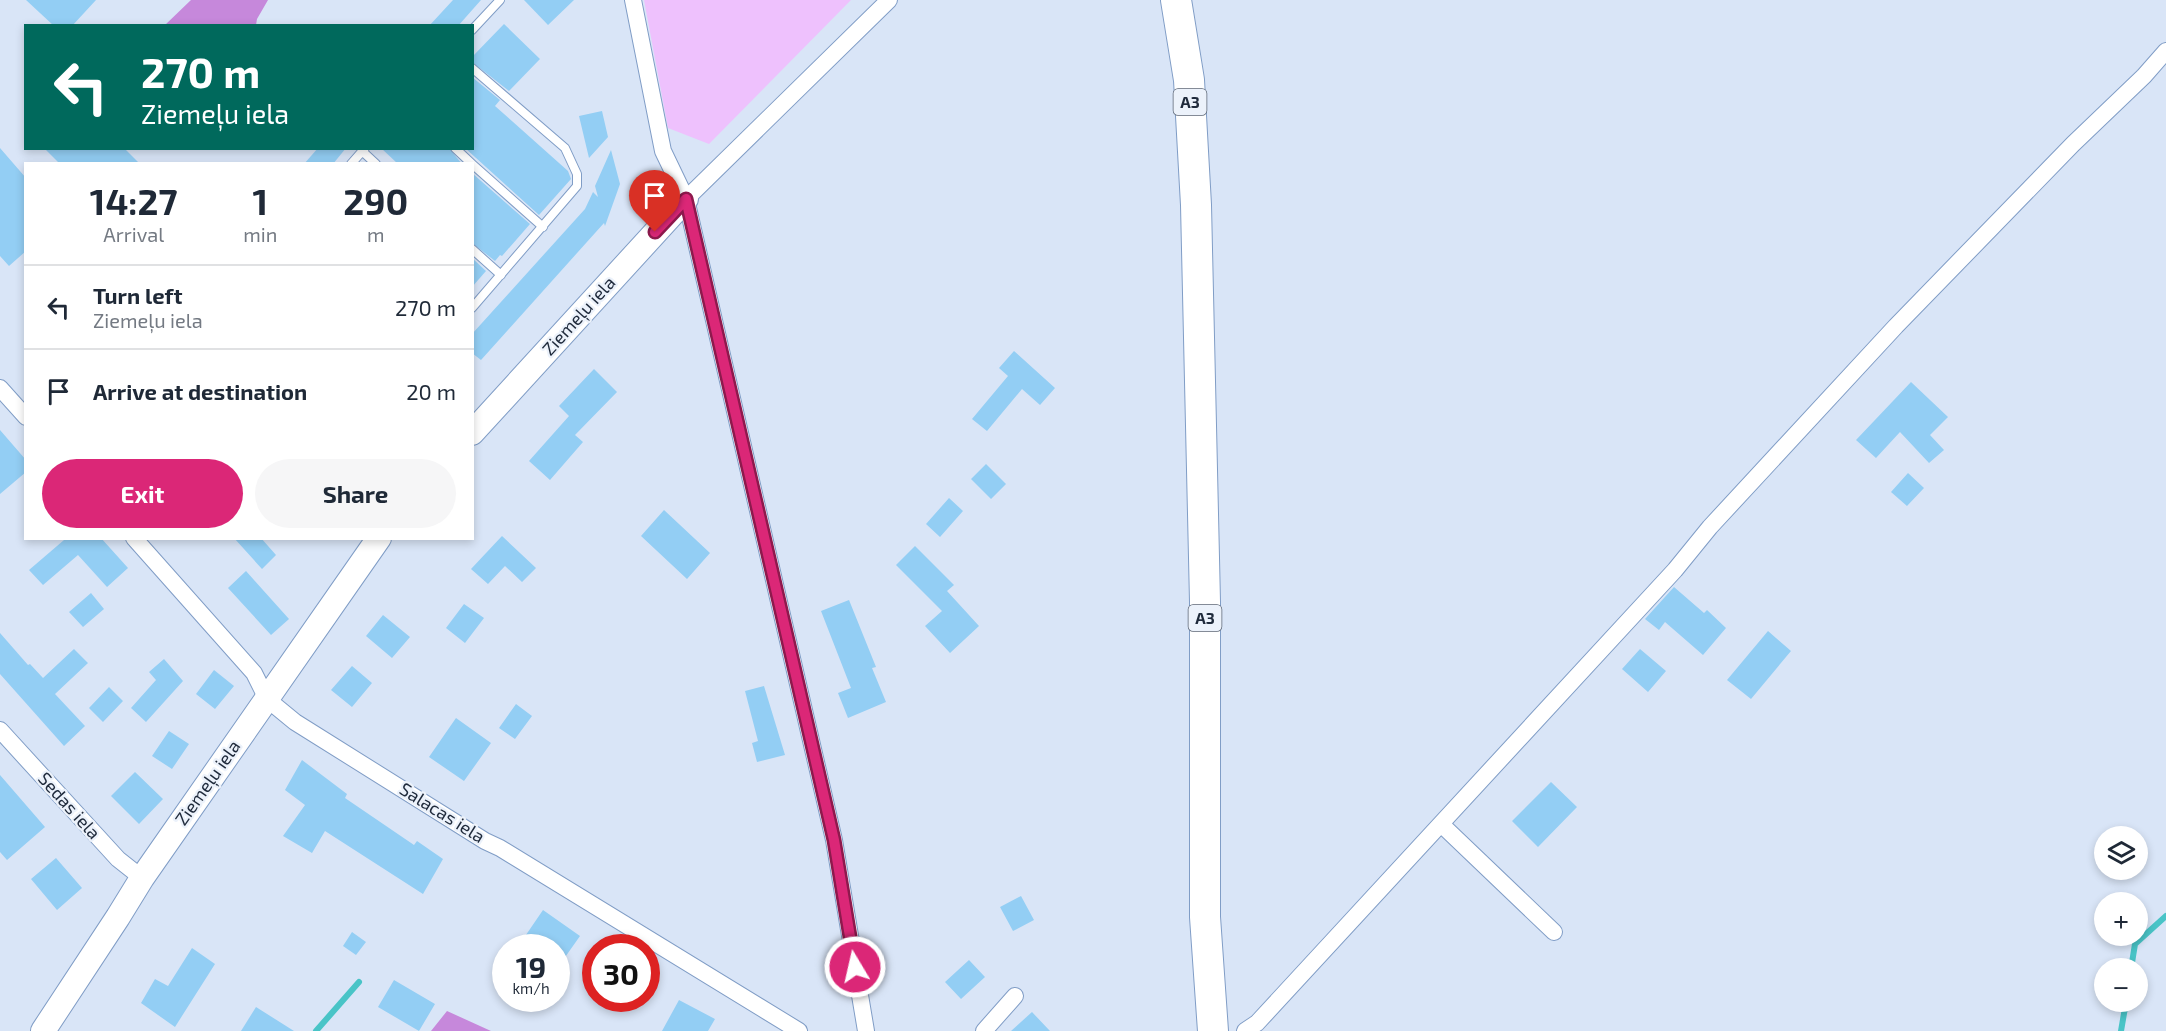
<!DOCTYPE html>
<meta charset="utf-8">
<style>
:root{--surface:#fff;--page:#f6f6f7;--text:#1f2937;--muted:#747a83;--line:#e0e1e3;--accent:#db2777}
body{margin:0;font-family:"Exo 2",sans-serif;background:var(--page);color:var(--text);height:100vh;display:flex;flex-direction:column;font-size:22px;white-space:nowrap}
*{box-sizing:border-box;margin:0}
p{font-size:20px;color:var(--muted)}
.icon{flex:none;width:33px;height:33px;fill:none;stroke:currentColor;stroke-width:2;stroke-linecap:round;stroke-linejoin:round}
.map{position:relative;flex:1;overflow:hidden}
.panel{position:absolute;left:24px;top:162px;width:450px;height:378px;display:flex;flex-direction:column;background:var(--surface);border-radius:0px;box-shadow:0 3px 9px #0003}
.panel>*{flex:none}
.banner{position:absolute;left:24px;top:24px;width:450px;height:126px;border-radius:0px;box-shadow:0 3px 9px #0003;background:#00695c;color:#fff;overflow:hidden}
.fabs{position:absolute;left:2094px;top:826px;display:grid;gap:12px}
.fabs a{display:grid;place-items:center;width:54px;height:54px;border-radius:50%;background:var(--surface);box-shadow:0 3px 9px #0003;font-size:30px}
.speed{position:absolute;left:492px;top:934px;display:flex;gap:12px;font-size:30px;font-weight:700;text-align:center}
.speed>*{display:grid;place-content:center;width:78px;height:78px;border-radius:50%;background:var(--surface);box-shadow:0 3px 9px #0003;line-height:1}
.speed small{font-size:15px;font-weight:400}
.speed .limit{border:9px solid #d22;background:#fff;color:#111}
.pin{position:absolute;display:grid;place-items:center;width:51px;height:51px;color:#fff;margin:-62px -26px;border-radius:50% 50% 50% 0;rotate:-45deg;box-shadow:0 0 6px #0007}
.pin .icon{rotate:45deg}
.me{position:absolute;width:66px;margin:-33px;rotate:351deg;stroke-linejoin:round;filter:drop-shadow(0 0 4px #0008)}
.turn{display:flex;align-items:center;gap:21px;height:126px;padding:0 18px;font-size:27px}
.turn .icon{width:78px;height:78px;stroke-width:2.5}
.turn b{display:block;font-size:42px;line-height:51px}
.eta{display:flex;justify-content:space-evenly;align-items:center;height:102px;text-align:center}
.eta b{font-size:36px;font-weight:700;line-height:42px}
.action{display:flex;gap:12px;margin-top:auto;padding:12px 18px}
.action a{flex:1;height:69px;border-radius:36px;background:var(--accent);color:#fff;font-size:24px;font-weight:700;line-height:69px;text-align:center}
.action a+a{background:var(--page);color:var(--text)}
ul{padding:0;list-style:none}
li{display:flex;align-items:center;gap:18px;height:84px;padding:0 18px;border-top:2px solid var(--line)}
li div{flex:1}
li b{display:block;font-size:22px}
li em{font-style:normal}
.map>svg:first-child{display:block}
.green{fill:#eec1fd}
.forest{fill:#c688db}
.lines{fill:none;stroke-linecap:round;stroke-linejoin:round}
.stream{stroke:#49c4c7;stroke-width:6}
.building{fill:#93cef4}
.lane-casing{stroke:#809dc6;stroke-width:10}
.street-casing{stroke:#809dc6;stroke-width:18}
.secondary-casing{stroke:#809dc6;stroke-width:26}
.highway-casing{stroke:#809dc6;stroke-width:32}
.lane{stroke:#fff;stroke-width:8}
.street{stroke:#fff;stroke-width:16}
.secondary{stroke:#fff;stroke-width:24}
.highway{stroke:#fff;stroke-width:30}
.route-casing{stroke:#8e194d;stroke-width:15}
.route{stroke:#db2777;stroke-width:10}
.labels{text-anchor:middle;stroke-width:4.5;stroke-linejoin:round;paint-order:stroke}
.shield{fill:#ecf2fb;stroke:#5c6675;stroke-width:1.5}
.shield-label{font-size:16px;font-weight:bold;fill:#1f2a3b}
.street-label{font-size:18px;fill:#1f2a3b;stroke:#ecf2fb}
</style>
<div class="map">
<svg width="2166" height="1031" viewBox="0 0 2166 1031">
<rect width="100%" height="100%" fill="#d9e5f7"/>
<path class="green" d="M 644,0 L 851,0 L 709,144 L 668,128 Z"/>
<path class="forest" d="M 191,0 L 268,0 L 257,19 L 256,25 L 165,25 Z
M 447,1011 L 491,1031 L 431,1031 Z"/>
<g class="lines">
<path class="stream" d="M 2131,969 L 2135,944 L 2166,916
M 316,1031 L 359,982
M 2121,1031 L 2126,1002"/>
</g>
<path class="building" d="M 26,0 L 96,0 L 72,26 L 54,26 Z
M 453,0 L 481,0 L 458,26 L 429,26 Z
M 524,0 L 574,0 L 548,25 Z
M 504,24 L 540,59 L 509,91 L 472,62 L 472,57 Z
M 472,77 L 500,100 L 495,106 L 568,171 L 571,179 L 539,215 L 465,148 L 472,148 Z
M 602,111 L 608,137 L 589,158 L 579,116 Z
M 0,148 L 26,178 L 26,251 L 9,266 L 0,256 Z
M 44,148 L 124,148 L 140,164 L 60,164 Z
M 318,148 L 346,148 L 333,164 L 304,164 Z
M 381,148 L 449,148 L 462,164 L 398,164 Z
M 611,150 L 620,184 L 605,226 L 604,223 L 481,360 L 472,353 L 472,334 L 585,209 L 593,192 L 598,197 L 595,186 Z
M 472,173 L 530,224 L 502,256 L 500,255 L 495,261 L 472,243 Z
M 472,258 L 486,271 L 472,287 Z
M 1014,351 L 1055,388 L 1040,405 L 1022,389 L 987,431 L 972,419 L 1008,376 L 999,368 Z
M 594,369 L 617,392 L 575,435 L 583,442 L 550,480 L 529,461 L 569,416 L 559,406 Z
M 1911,382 L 1948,417 L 1930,435 L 1944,450 L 1929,463 L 1900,432 L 1876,458 L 1856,440 Z
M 0,430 L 26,460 L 26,472 L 0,494 Z
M 986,464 L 1006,484 L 991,499 L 971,479 Z
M 1908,473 L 1924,488 L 1907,506 L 1891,492 Z
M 949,498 L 963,511 L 940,537 L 926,524 Z
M 664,510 L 710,553 L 687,579 L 641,536 Z
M 502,536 L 536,568 L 522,582 L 505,566 L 488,584 L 471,569 Z
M 63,538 L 101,538 L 128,568 L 107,587 L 78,555 L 43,585 L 29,570 L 64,540 Z
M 234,538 L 261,538 L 276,555 L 262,569 Z
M 915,546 L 954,585 L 947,591 L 979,626 L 950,653 L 925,626 L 942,611 L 896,565 Z
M 246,571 L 289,619 L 271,635 L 228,588 Z
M 1674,587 L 1704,613 L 1707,610 L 1726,628 L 1703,655 L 1665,622 L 1659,630 L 1645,619 Z
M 91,593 L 104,609 L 83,627 L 69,612 Z
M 849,600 L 876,667 L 872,668 L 886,702 L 848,718 L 838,693 L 851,688 L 821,611 Z
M 464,604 L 484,618 L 465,643 L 446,628 Z
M 383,615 L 410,637 L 392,658 L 366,636 Z
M 1768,631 L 1791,651 L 1751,699 L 1727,680 Z
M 0,633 L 28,665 L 30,664 L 43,678 L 74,649 L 88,663 L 55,694 L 85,726 L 64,746 L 0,674 Z
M 1640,649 L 1666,671 L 1648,692 L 1622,669 Z
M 164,659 L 183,681 L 146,722 L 131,708 L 156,680 L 149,672 Z
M 352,666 L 372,683 L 352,707 L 331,690 Z
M 214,670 L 234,686 L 215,709 L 196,694 Z
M 764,686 L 785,755 L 757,762 L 752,743 L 758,741 L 745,691 Z
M 109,687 L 123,701 L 103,722 L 89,708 Z
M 516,704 L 532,716 L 515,739 L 499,728 Z
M 456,718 L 491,743 L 464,781 L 429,757 Z
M 169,731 L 189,744 L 172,769 L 152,756 Z
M 302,760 L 347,794 L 345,798 L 414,845 L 417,841 L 443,859 L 423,894 L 325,831 L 312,853 L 283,836 L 305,805 L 285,790 Z
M 135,772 L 163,799 L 139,824 L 111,796 Z
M 0,775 L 45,827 L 7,860 L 0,852 Z
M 1551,782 L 1577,807 L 1538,847 L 1512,821 Z
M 56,858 L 82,888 L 57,910 L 31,879 Z
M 1021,896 L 1034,920 L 1013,931 L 1000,907 Z
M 543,910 L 580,936 L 556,970 L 556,948 L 517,948 Z
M 352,932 L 366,942 L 356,955 L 343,946 Z
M 192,948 L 215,964 L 175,1027 L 141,1003 L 155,979 L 168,986 Z
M 969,960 L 985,977 L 961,999 L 945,982 Z
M 394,980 L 435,1004 L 419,1031 L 378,1007 Z
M 679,1000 L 715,1019 L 708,1031 L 662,1031 Z
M 256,1007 L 294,1031 L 241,1031 Z
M 1032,1012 L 1050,1031 L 1011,1031 Z"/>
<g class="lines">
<g class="lane-casing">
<path id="lane" d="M 472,30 L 500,0
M 472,68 L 565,148 L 577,174 L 577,186 L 472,308
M 455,148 L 472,164
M 362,151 L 376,164
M 351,164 L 365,148
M 472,164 L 543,227
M 472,249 L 501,275"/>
</g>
<g class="street-casing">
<path id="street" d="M 633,0 L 663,151 L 686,199 L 834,840 L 866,1031
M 686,199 L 889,0
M 0,388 L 26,417
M 134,538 L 254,673 L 267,699 L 295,722 L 485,841 L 500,848 L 799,1031
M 0,730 L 118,859 L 142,878
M 1441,824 L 1554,932
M 984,1031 L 1015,996
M 1245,1031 L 1257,1023 L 1675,570 L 1710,527 L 1896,326 L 2073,144 L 2144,76 L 2166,51"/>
</g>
<g class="secondary-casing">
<path id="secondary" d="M 472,433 L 686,199
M 43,1031 L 118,917 L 142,878 L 379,538"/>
</g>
<g class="highway-casing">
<path id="highway" d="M 1176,0 L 1189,80 L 1196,205 L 1205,602 L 1205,917 L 1213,1031"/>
</g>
<use href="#lane" class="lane"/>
<use href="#street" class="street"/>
<use href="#secondary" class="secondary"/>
<use href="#highway" class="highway"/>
</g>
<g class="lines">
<g class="route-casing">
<path id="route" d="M 655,232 L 686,199 L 834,840 L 855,967"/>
</g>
<use href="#route" class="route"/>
</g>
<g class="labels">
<g class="shield">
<rect x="1173.5" y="89" width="33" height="26" rx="4.5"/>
<rect x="1188.5" y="605" width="33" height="26" rx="4.5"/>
</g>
<g class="shield-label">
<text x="1190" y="108">A3</text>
<text x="1205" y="624">A3</text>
</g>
<g class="street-label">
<text transform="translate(579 316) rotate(-48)" y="6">Ziemeļu iela</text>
<text transform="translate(208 783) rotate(-55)" y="6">Ziemeļu iela</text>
<text transform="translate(69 806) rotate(48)" y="6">Sedas iela</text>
<text transform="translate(442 813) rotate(32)" y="6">Salacas iela</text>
</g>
</g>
</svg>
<div class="fabs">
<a><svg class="icon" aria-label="layers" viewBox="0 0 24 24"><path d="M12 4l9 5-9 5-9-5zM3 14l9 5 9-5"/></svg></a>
<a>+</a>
<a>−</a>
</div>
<div class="speed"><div>19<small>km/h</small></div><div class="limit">30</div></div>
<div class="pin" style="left:655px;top:232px;background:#d93025"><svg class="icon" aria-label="arrive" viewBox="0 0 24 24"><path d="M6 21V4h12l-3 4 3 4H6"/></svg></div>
<svg class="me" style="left:855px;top:967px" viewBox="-20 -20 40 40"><circle r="17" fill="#db2777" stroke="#fff" stroke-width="3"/><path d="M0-11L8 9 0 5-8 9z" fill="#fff"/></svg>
<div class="banner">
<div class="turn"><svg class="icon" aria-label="left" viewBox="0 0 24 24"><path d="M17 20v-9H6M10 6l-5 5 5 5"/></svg><div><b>270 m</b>Ziemeļu iela</div></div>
</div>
<section class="panel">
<div class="eta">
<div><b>14:27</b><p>Arrival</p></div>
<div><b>1</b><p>min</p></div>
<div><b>290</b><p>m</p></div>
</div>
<ul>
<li><svg class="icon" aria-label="left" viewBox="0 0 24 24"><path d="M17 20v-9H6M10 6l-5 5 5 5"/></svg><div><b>Turn left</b><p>Ziemeļu iela</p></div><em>270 m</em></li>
<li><svg class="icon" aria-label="arrive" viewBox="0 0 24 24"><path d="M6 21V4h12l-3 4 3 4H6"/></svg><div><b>Arrive at destination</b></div><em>20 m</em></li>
</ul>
<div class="action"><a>Exit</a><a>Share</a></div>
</section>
</div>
